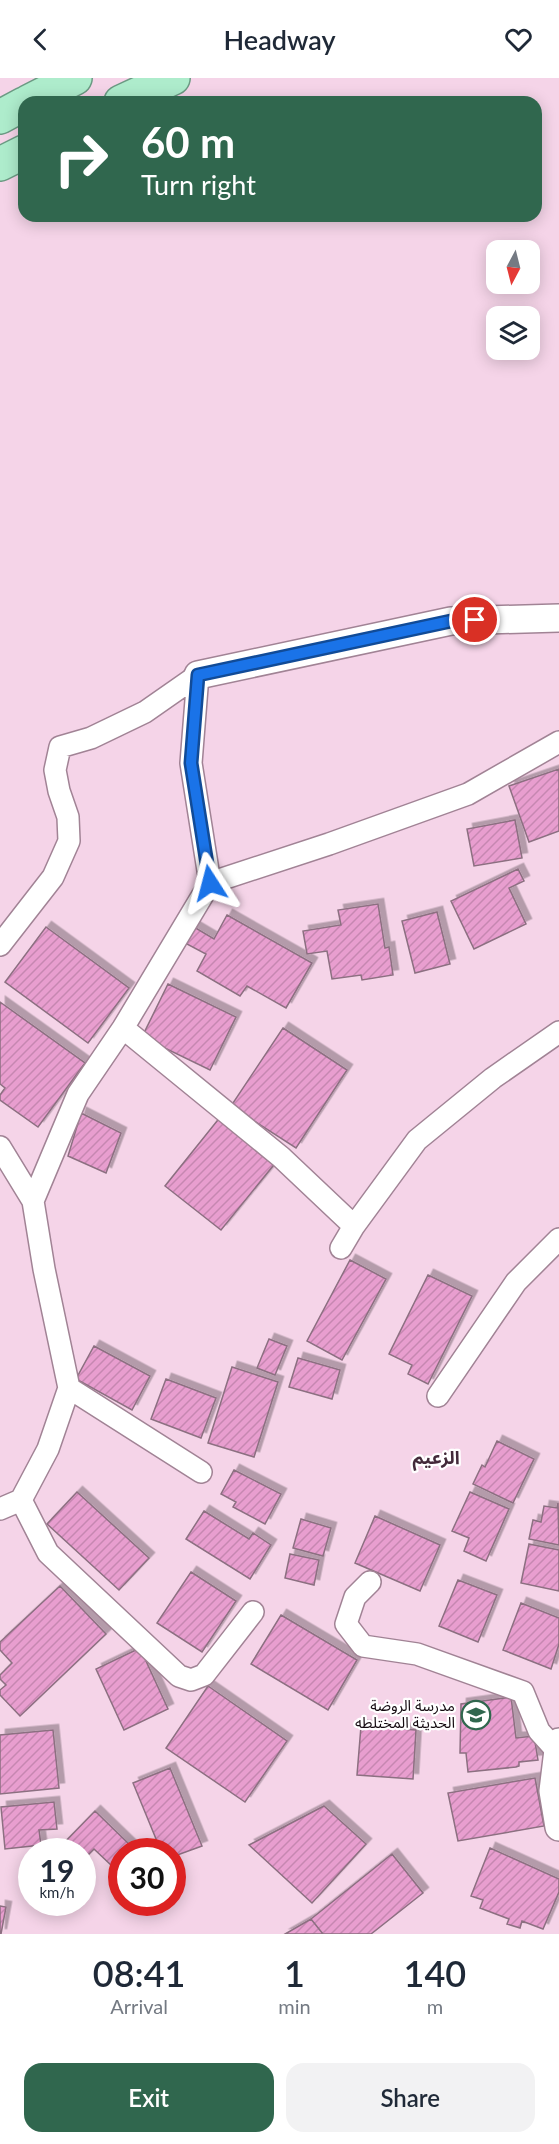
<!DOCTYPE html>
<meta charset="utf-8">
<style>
:root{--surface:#fff;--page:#f2f2f3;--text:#1f2937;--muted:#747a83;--accent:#30674e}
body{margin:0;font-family:Lato,"Noto Sans Arabic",sans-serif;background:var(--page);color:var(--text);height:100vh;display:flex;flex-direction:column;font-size:22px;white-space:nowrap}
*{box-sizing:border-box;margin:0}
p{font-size:20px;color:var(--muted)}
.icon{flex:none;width:33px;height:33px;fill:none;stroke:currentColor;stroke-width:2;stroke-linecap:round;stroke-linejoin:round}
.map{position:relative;height:1856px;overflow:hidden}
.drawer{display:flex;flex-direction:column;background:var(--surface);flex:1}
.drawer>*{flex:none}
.banner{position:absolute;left:18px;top:18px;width:524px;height:126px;border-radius:18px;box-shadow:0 3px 15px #0003;background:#30674e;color:#fff;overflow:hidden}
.needle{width:39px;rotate:187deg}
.tools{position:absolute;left:486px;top:162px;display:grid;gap:12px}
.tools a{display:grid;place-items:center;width:54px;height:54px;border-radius:12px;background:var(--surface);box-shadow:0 3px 15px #0003;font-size:30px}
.speed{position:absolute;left:18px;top:1760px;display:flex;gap:12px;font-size:30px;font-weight:700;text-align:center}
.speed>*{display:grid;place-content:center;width:78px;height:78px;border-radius:50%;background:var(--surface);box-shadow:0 3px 15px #0003;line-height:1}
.speed small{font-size:15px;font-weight:400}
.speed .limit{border:9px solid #d22;background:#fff;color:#111}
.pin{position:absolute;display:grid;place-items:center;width:51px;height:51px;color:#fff;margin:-26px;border:3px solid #fff;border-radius:50%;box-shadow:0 2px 6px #0007}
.me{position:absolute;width:66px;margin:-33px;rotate:351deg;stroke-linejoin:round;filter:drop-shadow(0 0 4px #0008)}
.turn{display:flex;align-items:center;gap:21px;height:126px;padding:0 24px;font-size:27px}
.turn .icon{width:78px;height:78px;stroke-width:2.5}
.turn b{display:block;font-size:42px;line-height:51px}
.eta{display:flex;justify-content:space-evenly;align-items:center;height:102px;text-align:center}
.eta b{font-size:36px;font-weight:600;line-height:42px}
.action{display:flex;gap:12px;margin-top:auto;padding:12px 24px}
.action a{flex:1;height:69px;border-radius:18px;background:var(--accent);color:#fff;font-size:24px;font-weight:600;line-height:69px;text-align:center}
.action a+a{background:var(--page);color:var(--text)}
header{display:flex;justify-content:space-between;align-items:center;height:78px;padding:0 24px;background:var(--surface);font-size:27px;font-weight:600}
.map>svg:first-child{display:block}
.building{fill:url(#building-hatch);stroke:#8c6f81;stroke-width:1.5;filter:url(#shadow)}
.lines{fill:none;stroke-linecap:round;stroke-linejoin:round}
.minor-casing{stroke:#a18395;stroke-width:24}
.tertiary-casing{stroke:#a18395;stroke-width:30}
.trunk-casing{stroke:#6b9a83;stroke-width:36}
.minor{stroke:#fff;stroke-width:21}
.tertiary{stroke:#fff;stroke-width:27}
.trunk{stroke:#aeeccc;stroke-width:33}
.route-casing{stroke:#114b97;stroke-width:15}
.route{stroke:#1a73e8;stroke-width:10}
.labels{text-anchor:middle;stroke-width:4.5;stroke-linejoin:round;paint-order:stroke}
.poi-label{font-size:15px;fill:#150b11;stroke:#fff;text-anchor:end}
.quarter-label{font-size:18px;font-weight:bold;fill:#432a3a;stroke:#fff}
</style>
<header><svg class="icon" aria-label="back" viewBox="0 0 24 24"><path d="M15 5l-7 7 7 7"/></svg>Headway<svg class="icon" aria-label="heart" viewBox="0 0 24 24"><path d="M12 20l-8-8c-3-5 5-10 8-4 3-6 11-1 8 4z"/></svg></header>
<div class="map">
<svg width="559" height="1856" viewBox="0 0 559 1856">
<defs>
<pattern id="building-hatch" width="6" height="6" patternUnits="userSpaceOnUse" patternTransform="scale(1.5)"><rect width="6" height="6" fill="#e89ecf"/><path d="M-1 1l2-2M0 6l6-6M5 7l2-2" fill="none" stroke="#c687b1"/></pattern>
<filter id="shadow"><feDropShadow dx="5.5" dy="-5.5" stdDeviation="0" flood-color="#0004"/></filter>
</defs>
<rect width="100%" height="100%" fill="#f5d4e8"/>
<path class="building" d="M 559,691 L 559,753 L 529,764 L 509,708 Z
M 515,742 L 522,780 L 474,788 L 467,751 Z
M 518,791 L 524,803 L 509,810 L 526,846 L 474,871 L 451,823 Z
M 378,826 L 385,870 L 389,869 L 393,897 L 362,902 L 361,897 L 332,901 L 327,873 L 307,876 L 303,853 L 341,847 L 338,832 Z
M 437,834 L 450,886 L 415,895 L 402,843 Z
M 227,837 L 312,885 L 286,930 L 247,908 L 240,918 L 197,893 L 206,876 L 185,865 L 194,849 L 214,861 Z
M 46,849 L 129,910 L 88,965 L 5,904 Z
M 168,906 L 236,939 L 210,992 L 142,959 Z
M 0,924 L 85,985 L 38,1049 L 0,1022 L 0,1017 L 5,1010 L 0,1006 Z
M 283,950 L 347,992 L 296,1070 L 231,1028 Z
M 81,1035 L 121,1055 L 106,1095 L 68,1078 Z
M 221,1038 L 277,1083 L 221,1152 L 165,1108 Z
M 350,1182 L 386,1201 L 342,1282 L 307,1263 Z
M 428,1197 L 472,1218 L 428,1306 L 408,1296 L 412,1287 L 389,1276 Z
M 269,1261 L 287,1268 L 275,1297 L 257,1290 Z
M 94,1268 L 150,1298 L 132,1332 L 76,1301 Z
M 298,1280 L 340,1292 L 332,1321 L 289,1309 Z
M 232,1289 L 278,1304 L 254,1379 L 208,1365 Z
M 166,1301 L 216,1320 L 201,1360 L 151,1341 Z
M 497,1363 L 534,1381 L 513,1425 L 473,1406 L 482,1387 L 485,1389 Z
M 234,1392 L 281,1416 L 265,1446 L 233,1429 L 236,1424 L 221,1416 Z
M 77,1414 L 149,1480 L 119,1512 L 47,1446 Z
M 470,1414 L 509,1431 L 486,1483 L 464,1473 L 469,1460 L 452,1453 Z
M 558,1425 L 559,1467 L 529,1461 L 533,1442 L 541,1444 L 544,1428 L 557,1430 Z
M 204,1433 L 249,1461 L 253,1455 L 271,1467 L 250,1501 L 186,1461 Z
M 375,1438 L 440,1467 L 420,1513 L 355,1485 Z
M 301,1441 L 331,1450 L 323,1478 L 293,1470 Z
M 529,1466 L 559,1472 L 559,1513 L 521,1505 Z
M 290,1476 L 319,1482 L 314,1507 L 285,1500 Z
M 191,1494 L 236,1523 L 202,1574 L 157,1545 Z
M 458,1502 L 497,1517 L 478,1564 L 439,1548 Z
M 60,1508 L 106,1556 L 20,1638 L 0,1617 L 0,1612 L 6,1607 L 0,1601 L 0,1597 L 12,1585 L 0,1572 L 0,1564 Z
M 521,1525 L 559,1540 L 559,1566 L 551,1591 L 503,1572 Z
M 281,1537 L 357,1582 L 328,1632 L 251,1586 Z
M 140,1570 L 168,1631 L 124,1652 L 96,1591 Z
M 208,1608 L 287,1663 L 245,1724 L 166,1670 Z
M 511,1619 L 516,1660 L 534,1658 L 538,1682 L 519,1684 L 519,1688 L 516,1689 L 468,1694 L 466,1675 L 460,1675 L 461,1626 Z
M 361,1648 L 416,1652 L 413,1701 L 357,1697 Z
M 53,1652 L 59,1710 L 0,1716 L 0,1657 Z
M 170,1690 L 202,1768 L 172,1779 L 172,1773 L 161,1773 L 133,1705 Z
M 535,1700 L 544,1748 L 458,1763 L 448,1715 Z
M 54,1724 L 57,1751 L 39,1752 L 41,1767 L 5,1771 L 1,1729 Z
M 324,1728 L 366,1766 L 312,1825 L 249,1767 Z
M 95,1733 L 132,1769 L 128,1773 L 122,1773 L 122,1780 L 113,1789 L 94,1771 L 82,1783 L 82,1773 L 66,1773 L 61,1768 Z
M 490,1770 L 559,1801 L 559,1814 L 543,1851 L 522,1843 L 520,1850 L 507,1846 L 509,1841 L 480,1830 L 483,1822 L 471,1818 Z
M 392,1776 L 423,1815 L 371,1856 L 323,1856 L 311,1841 Z
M 0,1828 L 6,1829 L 1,1856 L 0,1856 Z
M 311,1841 L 323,1856 L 285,1856 Z"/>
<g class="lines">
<g class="minor-casing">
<path id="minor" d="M 198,597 L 191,685 L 210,805
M 0,867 L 53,799 L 69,763 L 68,739 L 59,713 L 55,692 L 60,669 L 91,660 L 145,634 L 198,597
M 123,950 L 281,1079 L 354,1148
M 0,1069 L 33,1123
M 341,1170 L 354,1148 L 417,1062 L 493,1000 L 559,954
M 69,1310 L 201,1394
M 438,1318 L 516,1204 L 559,1161
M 21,1422 L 48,1475 L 179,1598 L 191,1602 L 204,1597 L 253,1534
M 0,1431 L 21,1422 L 48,1371 L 69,1310 L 44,1191 L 33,1123 L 78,1016 L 123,950 L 210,805 L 329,766 L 468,716 L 559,664
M 370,1504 L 355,1519 L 346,1546 L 363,1568 L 417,1576 L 523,1614 L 539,1653 L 557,1673"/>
</g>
<g class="tertiary-casing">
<path id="tertiary" d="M 198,597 L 451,543 L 559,540
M 559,1664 L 553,1713 L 559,1749"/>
</g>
<g class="trunk-casing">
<path id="trunk" d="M 28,24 L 75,0
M 121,24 L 173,0
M 0,39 L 24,26
M 0,86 L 24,74"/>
</g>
<use href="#minor" class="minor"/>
<use href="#tertiary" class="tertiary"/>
<use href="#trunk" class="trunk"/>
</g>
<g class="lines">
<g class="route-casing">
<path id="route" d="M 210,805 L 191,685 L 198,597 L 451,543 L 475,542"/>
</g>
<use href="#route" class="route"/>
</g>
<defs>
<g id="school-ring" transform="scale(1.5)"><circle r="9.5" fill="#fff" stroke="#30674e" stroke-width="1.5"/><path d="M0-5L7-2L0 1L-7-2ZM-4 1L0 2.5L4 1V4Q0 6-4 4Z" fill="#30674e"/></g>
</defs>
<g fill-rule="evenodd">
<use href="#school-ring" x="476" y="1637"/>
</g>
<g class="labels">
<g class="poi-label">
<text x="455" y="1633">مدرسة الروضة<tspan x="455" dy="17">الحديثة المختلطه</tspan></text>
</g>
<g class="quarter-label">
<text x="436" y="1386">الزعيم</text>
</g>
</g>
</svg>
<div class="tools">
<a><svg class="needle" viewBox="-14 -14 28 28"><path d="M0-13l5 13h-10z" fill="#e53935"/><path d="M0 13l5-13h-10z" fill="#747a83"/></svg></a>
<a><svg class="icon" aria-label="layers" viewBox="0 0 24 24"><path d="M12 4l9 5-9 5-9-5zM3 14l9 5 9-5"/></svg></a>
</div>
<div class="speed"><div>19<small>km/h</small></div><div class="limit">30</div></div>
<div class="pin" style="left:475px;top:542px;background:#d93025"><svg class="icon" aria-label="arrive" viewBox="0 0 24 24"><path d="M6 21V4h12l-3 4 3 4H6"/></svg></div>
<svg class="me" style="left:210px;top:805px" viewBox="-20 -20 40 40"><path d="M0-17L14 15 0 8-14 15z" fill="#1a73e8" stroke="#fff" stroke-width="4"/></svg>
<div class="banner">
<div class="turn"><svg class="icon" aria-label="right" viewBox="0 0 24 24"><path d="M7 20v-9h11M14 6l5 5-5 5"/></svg><div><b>60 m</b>Turn right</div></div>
</div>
</div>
<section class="drawer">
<div class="eta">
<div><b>08:41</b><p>Arrival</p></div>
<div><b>1</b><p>min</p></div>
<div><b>140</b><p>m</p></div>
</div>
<div class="action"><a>Exit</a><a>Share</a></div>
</section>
